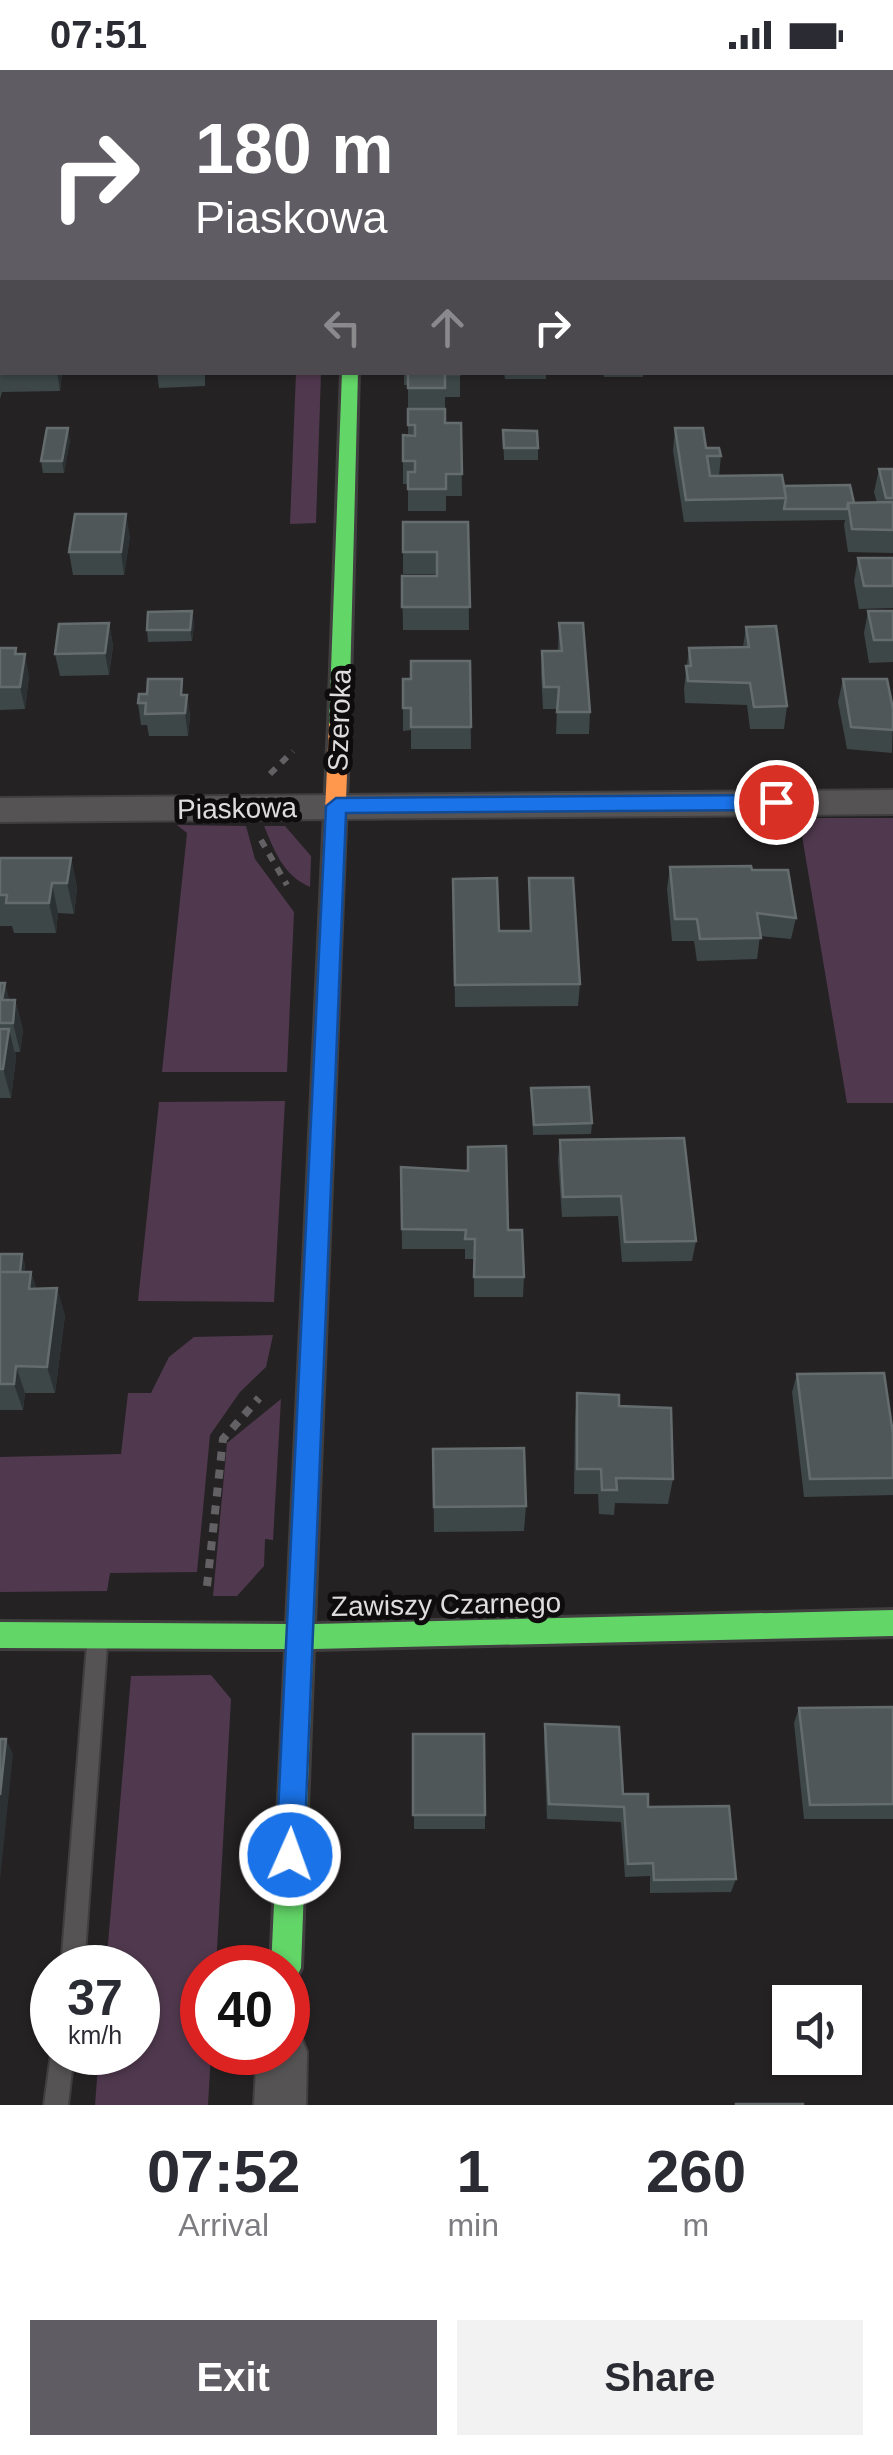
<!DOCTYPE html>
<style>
:root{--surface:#fff;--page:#f2f2f3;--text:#2b2b33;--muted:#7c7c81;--accent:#5f5d63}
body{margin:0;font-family:Helvetica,sans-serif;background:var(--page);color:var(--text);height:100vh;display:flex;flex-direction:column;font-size:38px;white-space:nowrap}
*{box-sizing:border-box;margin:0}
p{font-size:32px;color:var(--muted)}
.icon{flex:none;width:55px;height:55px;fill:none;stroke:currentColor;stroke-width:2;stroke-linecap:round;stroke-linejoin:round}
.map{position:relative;height:2035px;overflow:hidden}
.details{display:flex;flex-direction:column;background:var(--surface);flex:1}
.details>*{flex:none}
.hud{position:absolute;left:0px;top:0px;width:895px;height:305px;box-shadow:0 2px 8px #0004;background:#5f5d63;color:#fff;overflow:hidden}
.buttons{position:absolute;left:772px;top:1915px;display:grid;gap:20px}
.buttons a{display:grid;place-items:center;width:90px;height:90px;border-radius:0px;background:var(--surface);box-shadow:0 2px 8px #0004;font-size:50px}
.speed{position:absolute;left:30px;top:1875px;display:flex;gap:20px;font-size:50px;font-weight:700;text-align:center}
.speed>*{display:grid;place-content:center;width:130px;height:130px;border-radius:50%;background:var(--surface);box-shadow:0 2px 8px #0004;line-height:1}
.speed small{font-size:25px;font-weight:400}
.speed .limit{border:15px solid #d22;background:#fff;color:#111}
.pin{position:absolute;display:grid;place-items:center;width:85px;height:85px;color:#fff;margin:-42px;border:5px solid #fff;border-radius:50%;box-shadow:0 2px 10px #0007}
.me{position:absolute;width:110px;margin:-55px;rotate:2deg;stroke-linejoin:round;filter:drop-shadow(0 0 8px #0008)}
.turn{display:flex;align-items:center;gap:35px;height:210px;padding:0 30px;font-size:45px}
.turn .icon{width:130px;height:130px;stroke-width:2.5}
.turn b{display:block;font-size:70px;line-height:85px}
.lanes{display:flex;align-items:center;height:95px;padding:0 30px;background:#0003;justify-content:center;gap:50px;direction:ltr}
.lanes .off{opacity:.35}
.eta{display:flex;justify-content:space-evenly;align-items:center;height:170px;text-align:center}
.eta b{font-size:60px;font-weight:800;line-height:70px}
.action{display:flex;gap:20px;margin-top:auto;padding:20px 30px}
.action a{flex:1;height:115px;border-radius:0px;background:var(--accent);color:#fff;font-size:40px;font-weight:800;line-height:115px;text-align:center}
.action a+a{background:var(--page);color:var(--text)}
.status{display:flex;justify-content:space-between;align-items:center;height:70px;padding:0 50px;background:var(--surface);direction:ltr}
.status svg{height:28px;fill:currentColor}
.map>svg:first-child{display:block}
.green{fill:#50394e}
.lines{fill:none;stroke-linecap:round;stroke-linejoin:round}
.lane-casing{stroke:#403e3f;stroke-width:4}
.street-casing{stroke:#403e3f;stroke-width:4}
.fast-casing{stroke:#403e3f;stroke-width:6}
.slow-casing{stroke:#403e3f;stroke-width:6}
.path-far1{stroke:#636163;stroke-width:6;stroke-dasharray:8 8;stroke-linecap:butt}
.path{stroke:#636163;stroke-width:8;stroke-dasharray:9 9;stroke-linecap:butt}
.lane{fill:#555354;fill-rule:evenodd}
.street{fill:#555354;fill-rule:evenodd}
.fast{fill:#63d668;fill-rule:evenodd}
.slow{fill:#ff974d;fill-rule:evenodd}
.wall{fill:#3d4748}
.shaded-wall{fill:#2c3233}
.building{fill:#4f5758;stroke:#656c6d;stroke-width:2.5}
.route{fill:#1a73e8;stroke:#114b97;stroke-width:2.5}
.labels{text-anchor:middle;stroke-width:10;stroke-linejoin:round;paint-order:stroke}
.street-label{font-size:28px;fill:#dfdcde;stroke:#0e0c0d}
</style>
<div class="status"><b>07:51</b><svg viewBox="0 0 49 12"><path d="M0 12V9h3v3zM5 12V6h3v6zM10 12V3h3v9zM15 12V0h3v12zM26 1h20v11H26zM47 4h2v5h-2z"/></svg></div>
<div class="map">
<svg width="893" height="2035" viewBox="0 0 893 2035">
<rect width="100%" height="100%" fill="#252224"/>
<path class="green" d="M 296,303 L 321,303 L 316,453 L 290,454 Z
M 799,748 L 893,748 L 893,1033 L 847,1033 Z
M 177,755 L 246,756 L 255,789 L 294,842 L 287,1002 L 162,1002 L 187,763 Z
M 264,756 L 285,756 L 311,786 L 310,817 C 283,805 275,782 264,756 Z
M 285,1031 L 274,1232 L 138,1231 L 159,1032 Z
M 273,1265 L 266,1297 L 240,1322 L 210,1365 L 197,1502 L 110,1503 L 107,1521 L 0,1522 L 0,1387 L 121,1384 L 128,1323 L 151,1323 L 169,1287 L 194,1267 Z
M 281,1329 L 273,1470 L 265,1469 L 264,1496 L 237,1526 L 213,1526 L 227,1373 Z
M 211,1605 L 231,1629 L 216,1897 L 202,1898 L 202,1982 L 211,1983 L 208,2035 L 95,2035 L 99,1983 L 138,1982 L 138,1898 L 106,1897 L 131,1606 Z"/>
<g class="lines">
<g class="lane-casing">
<path id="lane" d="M 97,1565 L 104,1568 L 107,1575 L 84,1898 L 61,1898 L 87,1575 L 90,1568 Z
M 52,1977 L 52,1982 L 74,1982 L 68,2035 L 44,2035 Z"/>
</g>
<g class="street-casing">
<path id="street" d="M 892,229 L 893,229 L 893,245 L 892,245 Z
M 0,233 L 2,233 L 2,249 L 0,249 Z
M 893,720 L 893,744 L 0,752 L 0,728 Z
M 288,1959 L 300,1964 L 307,1982 L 306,2035 L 254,2035 L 257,1982 L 288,1982 Z"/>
</g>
<g class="fast-casing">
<path id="fast" d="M 892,44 L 893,44 L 893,52 L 892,52 Z
M 0,48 L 2,48 L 2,56 L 0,56 Z
M 342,302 L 358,302 L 349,654 L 339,661 L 329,654 Z
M 326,951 L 334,954 L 337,960 L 314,1554 L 893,1540 L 893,1566 L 313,1579 L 301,1898 L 296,1908 L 288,1912 L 288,1898 L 271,1898 L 286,1579 L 0,1578 L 0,1552 L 287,1554 L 315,960 L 318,954 Z"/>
</g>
<g class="slow-casing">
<path id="slow" d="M 339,647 L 349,654 L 337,960 L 334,966 L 318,966 L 315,960 L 329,654 Z"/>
</g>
<path class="path-far1" d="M 270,704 L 293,681
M 261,770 L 287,815"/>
<path class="path" d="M 207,1516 L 223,1369 L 259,1328"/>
<use href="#lane" class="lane"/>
<use href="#street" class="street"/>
<use href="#fast" class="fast"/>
<use href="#slow" class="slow"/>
</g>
<path class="wall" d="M 178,0 L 241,0 L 241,2 L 179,2 Z
M 296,0 L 326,0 L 326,2 L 296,2 Z
M 392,0 L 433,0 L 433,2 L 401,2 L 392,1 Z
M 522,0 L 590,0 L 590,2 L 522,2 Z
M 657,0 L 726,0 L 726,2 L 658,2 Z
M 2,270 L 2,302 L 62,302 L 60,321 L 2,322 L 0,329 L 0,276 Z
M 157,302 L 205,302 L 205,316 L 159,318 Z
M 404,302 L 460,302 L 460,327 L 445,327 L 445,353 L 461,353 L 462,426 L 446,426 L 446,441 L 408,441 L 408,414 L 403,414 L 403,365 L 408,365 L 408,315 L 404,315 Z
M 504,302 L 546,302 L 546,309 L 505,309 Z
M 588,302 L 643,302 L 643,307 L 604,307 L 603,303 Z
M 675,358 L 721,386 L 719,406 L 784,416 L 854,433 L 877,433 L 874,422 L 879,399 L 893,399 L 893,483 L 848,482 L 844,455 L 845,450 L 684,452 L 673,381 Z
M 503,360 L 538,378 L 538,390 L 504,390 Z
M 70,370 L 64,403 L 43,403 L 41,391 Z
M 403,452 L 468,452 L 469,560 L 403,560 L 402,506 L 437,506 L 437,504 L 403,504 Z
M 130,466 L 124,505 L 73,505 L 69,482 Z
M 858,488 L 893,488 L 893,538 L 859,539 L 854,511 Z
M 868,541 L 893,541 L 893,592 L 869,593 L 864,563 Z
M 109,553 L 113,576 L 109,605 L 60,606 L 55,584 Z
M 194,553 L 192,571 L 148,572 L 147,560 Z
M 559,553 L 590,642 L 589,664 L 556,664 L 557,639 L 543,639 L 541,603 L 542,581 L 558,581 Z
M 746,557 L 787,636 L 784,659 L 750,659 L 747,635 L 685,633 L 684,619 L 689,578 L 743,577 Z
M 0,578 L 16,578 L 17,584 L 29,606 L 25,639 L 0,640 Z
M 470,591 L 471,679 L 411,679 L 411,660 L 403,661 L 403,609 L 411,609 Z
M 843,609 L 893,639 L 892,683 L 847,679 L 838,632 Z
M 187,625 L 190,647 L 188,666 L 149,666 L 147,655 L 141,655 L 138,633 Z
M 0,788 L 71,788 L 77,818 L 74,844 L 58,843 L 56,863 L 14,863 L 12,856 L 0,856 Z
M 670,797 L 752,800 L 796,848 L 791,869 L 760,866 L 757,889 L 697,891 L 694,871 L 672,871 L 667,819 Z
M 529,808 L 580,914 L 578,936 L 455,937 L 453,809 L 499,861 L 530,861 Z
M 0,913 L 9,930 L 15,930 L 23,960 L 20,982 L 15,982 L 16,988 L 11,1028 L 0,1028 Z
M 531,1018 L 592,1053 L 591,1064 L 533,1065 Z
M 560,1070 L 696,1171 L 692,1191 L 622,1192 L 618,1146 L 562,1147 L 558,1090 Z
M 401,1097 L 508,1160 L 524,1207 L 523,1227 L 474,1227 L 474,1189 L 465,1189 L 465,1179 L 402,1179 Z
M 0,1184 L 25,1194 L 24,1202 L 31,1202 L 36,1218 L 65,1245 L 55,1323 L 25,1323 L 23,1340 L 0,1340 Z
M 797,1304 L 893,1364 L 893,1425 L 804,1427 L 792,1322 Z
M 577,1323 L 619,1336 L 673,1409 L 668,1434 L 615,1433 L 614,1445 L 599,1444 L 598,1424 L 574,1424 L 575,1349 Z
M 433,1379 L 526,1436 L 524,1461 L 434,1462 Z
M 893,1637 L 893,1749 L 804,1749 L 794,1653 L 799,1638 Z
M 545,1654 L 623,1724 L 648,1737 L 736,1809 L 731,1822 L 650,1823 L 650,1806 L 625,1807 L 621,1752 L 547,1749 L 544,1670 Z
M 413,1664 L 485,1745 L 485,1759 L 414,1759 Z"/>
<path class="shaded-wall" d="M 57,302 L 62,302 L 60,321 Z
M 68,358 L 70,370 L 64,403 L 62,391 Z
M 126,444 L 130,466 L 124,505 L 121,482 Z
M 192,541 L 194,553 L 192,571 L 190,560 Z
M 109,553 L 113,576 L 109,605 L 105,583 Z
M 25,584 L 29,606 L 25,639 L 20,617 Z
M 187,625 L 190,647 L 188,666 L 185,643 Z
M 71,788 L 77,818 L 74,844 L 67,813 Z
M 52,813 L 58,843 L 56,863 L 49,833 Z
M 5,913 L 13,943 L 2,930 Z
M 15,930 L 23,960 L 20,982 L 13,953 Z
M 0,957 L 6,979 L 9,959 L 16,988 L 11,1028 L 3,999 Z
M 22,1184 L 25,1194 L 21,1229 L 18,1219 Z
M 31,1202 L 39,1229 L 29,1219 Z
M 57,1218 L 65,1245 L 55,1323 L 47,1297 Z
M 16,1296 L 25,1323 L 23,1340 L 14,1314 Z
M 6,1669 L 13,1684 L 0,1810 L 0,1725 Z"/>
<path class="building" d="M 2,270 L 2,299 L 0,299 L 0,276 Z
M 460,302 L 460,304 L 445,304 L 445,318 L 408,318 L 408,303 Z
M 408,339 L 445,339 L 445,353 L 461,353 L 462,404 L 446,404 L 446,419 L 408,419 L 408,402 L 415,402 L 415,391 L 403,391 L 403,365 L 415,366 L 415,355 L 408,355 Z
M 47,358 L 68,358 L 62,391 L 41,391 Z
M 675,358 L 703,358 L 706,378 L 719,378 L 721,386 L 707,386 L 710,406 L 782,405 L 786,428 L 686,430 Z
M 503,360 L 537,361 L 538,378 L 504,378 Z
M 879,399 L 893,399 L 893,428 L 886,428 Z
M 850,415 L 854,433 L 848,433 L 847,439 L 784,439 L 786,428 L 784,416 Z
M 893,432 L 893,460 L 852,459 L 848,433 Z
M 75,444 L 126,444 L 121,482 L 69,482 Z
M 403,452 L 468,452 L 470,537 L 402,537 L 402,506 L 437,506 L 437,482 L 403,482 Z
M 858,488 L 893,488 L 893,516 L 864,516 Z
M 192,541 L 190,560 L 147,560 L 148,542 Z
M 868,541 L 893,541 L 893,570 L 874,570 Z
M 109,553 L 105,583 L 55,584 L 59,554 Z
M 559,553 L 583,553 L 590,642 L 557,642 L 559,617 L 544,617 L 542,581 L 562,581 Z
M 776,556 L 787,636 L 754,637 L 750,613 L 688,611 L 686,596 L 691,596 L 689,578 L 749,577 L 746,557 Z
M 0,578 L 16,578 L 15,584 L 25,584 L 20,617 L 0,617 Z
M 411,591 L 470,591 L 471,657 L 411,657 L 411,638 L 403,638 L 403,609 L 411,609 Z
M 148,609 L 182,609 L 181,625 L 187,625 L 185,643 L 145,644 L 146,633 L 138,633 L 139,624 L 147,624 Z
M 843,609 L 887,609 L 893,639 L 893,660 L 851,657 Z
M 0,788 L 71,788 L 67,813 L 52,813 L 49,833 L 6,833 L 7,825 L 0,825 Z
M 751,796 L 752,800 L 788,800 L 796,848 L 757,843 L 761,868 L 700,869 L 697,849 L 675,849 L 670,797 Z
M 497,808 L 499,861 L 531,861 L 529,808 L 573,808 L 580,914 L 455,915 L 453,809 Z
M 0,913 L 5,913 L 2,930 L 15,930 L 13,953 L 0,953 Z
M 0,959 L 9,959 L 3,999 L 0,999 Z
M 589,1017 L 592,1053 L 534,1055 L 531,1018 Z
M 684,1068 L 696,1171 L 625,1172 L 621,1126 L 563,1127 L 560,1070 Z
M 506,1076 L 508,1160 L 522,1160 L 524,1207 L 474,1207 L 475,1169 L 465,1169 L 466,1160 L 402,1159 L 401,1097 L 468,1101 L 468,1077 Z
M 0,1184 L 22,1184 L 20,1202 L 0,1202 Z
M 0,1202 L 31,1202 L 29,1219 L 57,1218 L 47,1297 L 16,1296 L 14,1314 L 0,1314 Z
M 884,1303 L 893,1364 L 893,1408 L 810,1409 L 797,1304 Z
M 577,1323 L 619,1325 L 619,1336 L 671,1338 L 673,1409 L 616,1408 L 617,1420 L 602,1420 L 601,1399 L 577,1399 Z
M 524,1378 L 526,1436 L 434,1437 L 433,1379 Z
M 893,1637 L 893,1734 L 810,1735 L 799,1638 Z
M 545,1654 L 619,1657 L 623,1724 L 648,1724 L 648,1737 L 729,1736 L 736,1809 L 654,1810 L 653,1793 L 628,1794 L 624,1737 L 549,1734 Z
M 413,1664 L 484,1664 L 485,1745 L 413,1745 Z
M 0,1669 L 6,1669 L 0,1725 Z
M 736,2034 L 803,2034 L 803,2035 L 736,2035 Z"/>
<path class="route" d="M 776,725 L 786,732 L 776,740 L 346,743 L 304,1785 L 300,1795 L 290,1799 L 280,1795 L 276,1785 L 326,736 L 336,728 Z"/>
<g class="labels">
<g class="street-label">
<text transform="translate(339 650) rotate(-88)" y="10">Szeroka</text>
<text transform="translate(237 738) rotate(-1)" y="10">Piaskowa</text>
<text transform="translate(446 1534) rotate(-1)" y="10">Zawiszy Czarnego</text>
</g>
</g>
</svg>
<div class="buttons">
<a><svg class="icon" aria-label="sound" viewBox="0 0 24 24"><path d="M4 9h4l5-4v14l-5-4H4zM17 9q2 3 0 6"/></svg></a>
</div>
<div class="speed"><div>37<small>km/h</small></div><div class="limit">40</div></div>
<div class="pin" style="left:776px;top:732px;background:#d93025"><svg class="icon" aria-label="arrive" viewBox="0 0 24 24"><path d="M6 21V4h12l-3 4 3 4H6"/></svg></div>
<svg class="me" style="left:290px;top:1785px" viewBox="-20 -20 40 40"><circle r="17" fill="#1a73e8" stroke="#fff" stroke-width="3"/><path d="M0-11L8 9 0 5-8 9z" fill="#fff"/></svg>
<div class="hud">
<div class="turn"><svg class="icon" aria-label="right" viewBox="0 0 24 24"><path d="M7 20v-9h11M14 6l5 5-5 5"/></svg><div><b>180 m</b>Piaskowa</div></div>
<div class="lanes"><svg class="icon off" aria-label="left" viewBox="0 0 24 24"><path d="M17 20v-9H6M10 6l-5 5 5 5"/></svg><svg class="icon off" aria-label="ahead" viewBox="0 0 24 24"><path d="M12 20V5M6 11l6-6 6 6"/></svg><svg class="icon" aria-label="right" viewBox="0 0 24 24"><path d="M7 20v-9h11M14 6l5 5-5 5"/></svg></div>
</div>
</div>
<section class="details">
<div class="eta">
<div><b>07:52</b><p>Arrival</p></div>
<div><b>1</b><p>min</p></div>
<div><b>260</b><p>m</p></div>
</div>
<div class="action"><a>Exit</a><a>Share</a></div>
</section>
